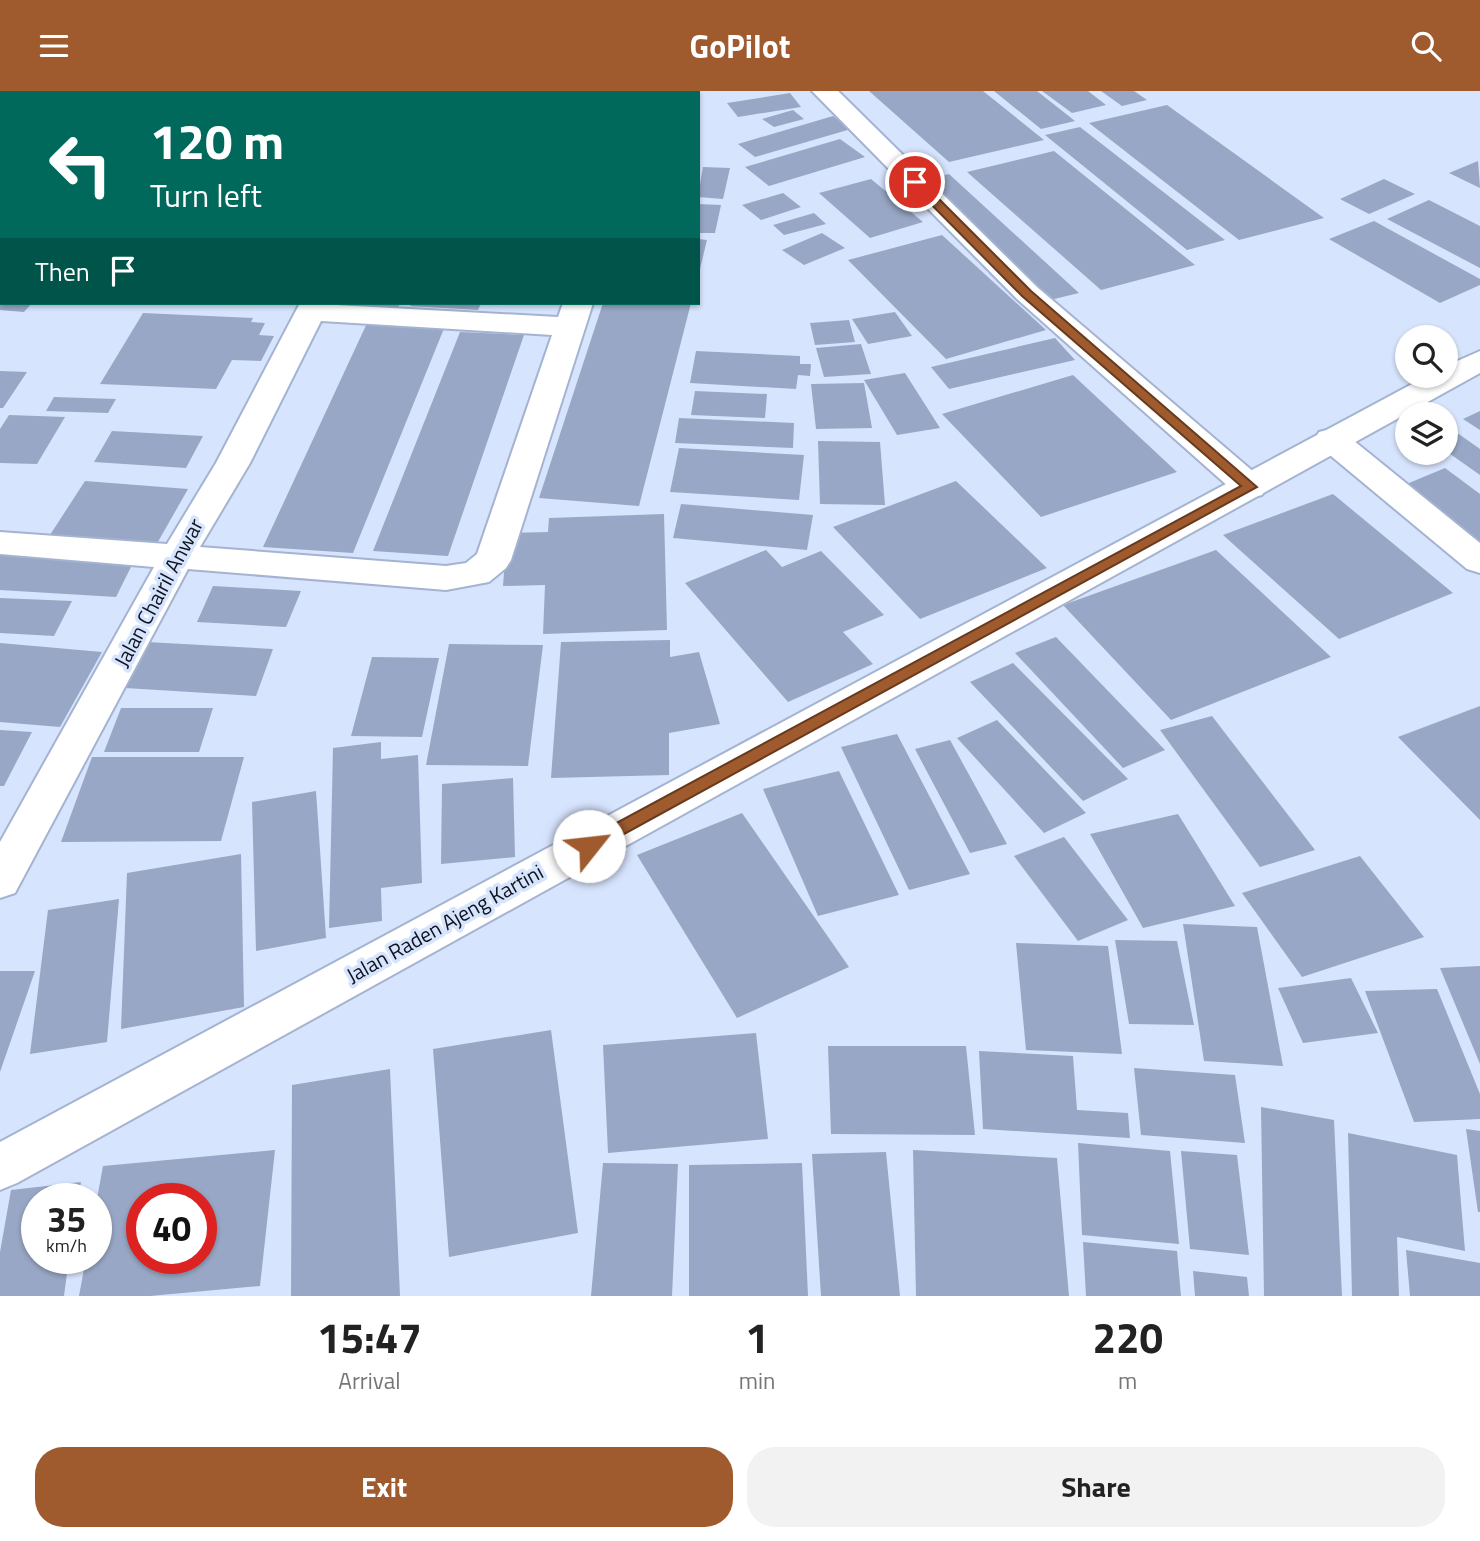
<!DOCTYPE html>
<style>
:root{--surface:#fff;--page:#f2f2f2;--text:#222;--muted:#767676;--accent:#9f5a2e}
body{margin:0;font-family:"Titillium Web",sans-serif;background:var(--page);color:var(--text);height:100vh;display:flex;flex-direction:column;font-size:26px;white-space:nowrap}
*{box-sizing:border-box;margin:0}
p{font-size:23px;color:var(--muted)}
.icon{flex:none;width:38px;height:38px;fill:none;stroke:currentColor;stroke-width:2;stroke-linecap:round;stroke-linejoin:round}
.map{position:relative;height:1205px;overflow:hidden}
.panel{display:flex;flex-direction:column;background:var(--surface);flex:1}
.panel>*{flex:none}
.hud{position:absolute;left:0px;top:0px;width:700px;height:214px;box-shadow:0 2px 5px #0004;background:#00695c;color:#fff;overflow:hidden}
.tools{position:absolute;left:1395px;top:234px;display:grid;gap:14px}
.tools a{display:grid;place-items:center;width:63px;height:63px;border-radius:50%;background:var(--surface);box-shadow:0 2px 5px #0004;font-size:35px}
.speed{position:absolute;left:21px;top:1092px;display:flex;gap:14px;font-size:35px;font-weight:700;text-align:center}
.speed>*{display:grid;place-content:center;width:91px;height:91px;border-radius:50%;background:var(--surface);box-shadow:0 2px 5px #0004;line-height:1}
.speed small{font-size:18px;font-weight:400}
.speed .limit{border:10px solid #d22;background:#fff;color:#111}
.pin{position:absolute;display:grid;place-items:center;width:60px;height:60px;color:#fff;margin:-30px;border:4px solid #fff;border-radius:50%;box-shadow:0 2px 7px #0007}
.me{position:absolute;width:77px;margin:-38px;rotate:61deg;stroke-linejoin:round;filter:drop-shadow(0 0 5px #0008)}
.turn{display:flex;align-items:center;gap:24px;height:147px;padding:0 35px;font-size:32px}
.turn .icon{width:91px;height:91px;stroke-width:2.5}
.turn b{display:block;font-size:49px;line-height:60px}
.then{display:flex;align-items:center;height:66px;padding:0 35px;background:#0003;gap:14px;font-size:26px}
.eta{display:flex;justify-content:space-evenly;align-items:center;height:119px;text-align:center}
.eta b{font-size:42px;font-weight:700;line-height:49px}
.primary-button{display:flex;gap:14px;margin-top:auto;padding:14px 35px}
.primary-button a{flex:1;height:80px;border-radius:28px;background:var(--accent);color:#fff;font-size:28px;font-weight:700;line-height:80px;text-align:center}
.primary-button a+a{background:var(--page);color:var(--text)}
header{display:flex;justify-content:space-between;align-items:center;height:91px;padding:0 35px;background:var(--accent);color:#fff;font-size:32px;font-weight:700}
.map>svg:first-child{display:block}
.building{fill:#98a7c5;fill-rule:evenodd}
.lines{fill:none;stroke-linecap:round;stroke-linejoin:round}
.minor-casing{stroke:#a4b3d1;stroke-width:4}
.tertiary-casing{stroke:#a4b3d1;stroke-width:4}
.minor{fill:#fff;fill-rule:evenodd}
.tertiary{fill:#fff;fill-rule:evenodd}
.route{fill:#9f5a2e;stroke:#673a1e;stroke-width:2}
.labels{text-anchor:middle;stroke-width:7;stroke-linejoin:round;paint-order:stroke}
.street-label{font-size:21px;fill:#0e131d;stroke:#d7e4fd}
</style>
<header><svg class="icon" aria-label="menu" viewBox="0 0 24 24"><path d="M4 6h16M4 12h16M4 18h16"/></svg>GoPilot<svg class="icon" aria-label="search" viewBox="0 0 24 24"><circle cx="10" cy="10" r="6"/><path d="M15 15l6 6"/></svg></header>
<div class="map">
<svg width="1480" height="1205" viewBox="0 0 1480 1205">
<rect width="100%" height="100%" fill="#d7e4fd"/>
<path class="building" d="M 869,0 L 983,0 L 1044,49 L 949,71 Z
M 994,0 L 1037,0 L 1075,30 L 1041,38 Z
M 1042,0 L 1088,0 L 1106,14 L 1072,22 Z
M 1101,0 L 1134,0 L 1147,9 L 1122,15 Z
M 790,2 L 801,16 L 738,26 L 727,12 Z
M 1167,14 L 1324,127 L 1239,149 L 1089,32 Z
M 793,19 L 804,28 L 774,36 L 762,28 Z
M 833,25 L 851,38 L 755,66 L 738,53 Z
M 1080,36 L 1225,149 L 1187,159 L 1045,44 Z
M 840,48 L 865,66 L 769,95 L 745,76 Z
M 1054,60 L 1195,174 L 1101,199 L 967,81 Z
M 1478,70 L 1480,97 L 1449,82 Z
M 703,76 L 730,77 L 723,108 L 698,106 Z
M 949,83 L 1079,202 L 1050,209 L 922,90 Z
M 871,88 L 923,131 L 870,147 L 819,102 Z
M 1384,88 L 1415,103 L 1369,123 L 1340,108 Z
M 783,102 L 801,116 L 761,129 L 742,114 Z
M 1429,109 L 1480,135 L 1480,177 L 1387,128 Z
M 698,113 L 721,114 L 715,142 L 698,142 Z
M 814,122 L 826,133 L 784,144 L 773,134 Z
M 1374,130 L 1480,188 L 1480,194 L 1440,212 L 1329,148 Z
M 822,142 L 845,157 L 804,174 L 782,159 Z
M 942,144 L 1046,239 L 946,268 L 848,169 Z
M 698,148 L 707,149 L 699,182 L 698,182 Z
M 0,212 L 32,212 L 24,221 L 0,219 Z
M 332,212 L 400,212 L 397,218 L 331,215 Z
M 412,212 L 481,212 L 478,219 L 410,215 Z
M 603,212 L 691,212 L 639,415 L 539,407 Z
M 895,221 L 912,245 L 868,253 L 852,228 Z
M 143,222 L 253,227 L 251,231 L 265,232 L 259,244 L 274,245 L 261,270 L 232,269 L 216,298 L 100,293 Z
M 849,229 L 855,251 L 815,254 L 810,232 Z
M 368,230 L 445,235 L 353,462 L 263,456 Z
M 460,241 L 524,244 L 448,465 L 373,460 Z
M 1055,247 L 1075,269 L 949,298 L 931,276 Z
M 861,253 L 871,283 L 824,286 L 816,257 Z
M 696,260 L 800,265 L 800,273 L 811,273 L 810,285 L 798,284 L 796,298 L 690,292 Z
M 0,280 L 27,281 L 3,317 L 0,317 Z
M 905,282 L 940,337 L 897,344 L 864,289 Z
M 1073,284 L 1177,381 L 1041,426 L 942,323 Z
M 864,292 L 872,337 L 816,338 L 811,293 Z
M 695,300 L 767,303 L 765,327 L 691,324 Z
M 54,306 L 116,308 L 108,322 L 46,320 Z
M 1480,320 L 1480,339 L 1463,328 Z
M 9,324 L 65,326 L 37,373 L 0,372 L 0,338 Z
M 679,327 L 794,332 L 793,357 L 675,352 Z
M 1446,334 L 1480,358 L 1480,384 L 1446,360 Z
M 112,340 L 203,345 L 186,377 L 94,371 Z
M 818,350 L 880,351 L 885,414 L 820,413 Z
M 679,357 L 804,364 L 799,409 L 670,401 Z
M 1445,377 L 1480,403 L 1480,460 L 1397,397 Z
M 85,390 L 188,398 L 155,456 L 48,447 Z
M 956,390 L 1047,477 L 920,528 L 833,436 Z
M 1333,403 L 1453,502 L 1339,548 L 1223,444 Z
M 681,413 L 813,424 L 807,459 L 673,447 Z
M 664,423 L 667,539 L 543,543 L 545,494 L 503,495 L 507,442 L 548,441 L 549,427 Z
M 766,459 L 782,476 L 821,460 L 884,524 L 843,541 L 873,573 L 788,611 L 685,492 Z
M 1216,459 L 1331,566 L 1171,629 L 1063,514 Z
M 0,463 L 134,470 L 116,506 L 0,499 Z
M 213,495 L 301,500 L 286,536 L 197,531 Z
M 0,507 L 72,510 L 54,545 L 0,542 Z
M 1056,546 L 1165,659 L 1123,677 L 1015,562 Z
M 670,549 L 670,566 L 699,561 L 720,633 L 669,642 L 669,684 L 551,687 L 561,551 Z
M 147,551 L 273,558 L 256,605 L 125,597 Z
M 0,552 L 102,561 L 60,636 L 0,631 Z
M 449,553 L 543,554 L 528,675 L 426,674 Z
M 372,566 L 439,567 L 422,646 L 351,645 Z
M 1013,572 L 1128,688 L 1083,710 L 970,591 Z
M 1480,615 L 1480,729 L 1398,646 Z
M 121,617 L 213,617 L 199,661 L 104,661 Z
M 1212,625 L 1315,759 L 1260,776 L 1160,639 Z
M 997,629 L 1086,722 L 1044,742 L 957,647 Z
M 0,639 L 32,641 L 4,695 L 0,695 Z
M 897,643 L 970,783 L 909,799 L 841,656 Z
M 950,649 L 1007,753 L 970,762 L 915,658 Z
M 381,651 L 381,668 L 418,664 L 422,792 L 381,797 L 382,830 L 329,837 L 333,657 Z
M 92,666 L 244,666 L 221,750 L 61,751 Z
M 839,680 L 899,804 L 818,825 L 763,698 Z
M 513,687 L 515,766 L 441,773 L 442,693 Z
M 316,700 L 326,847 L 256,860 L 252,711 Z
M 742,722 L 849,876 L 737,927 L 637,764 Z
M 1178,723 L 1235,815 L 1143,837 L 1090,743 Z
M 1064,746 L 1128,829 L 1078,850 L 1014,765 Z
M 241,763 L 244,916 L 121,938 L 127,782 Z
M 1360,765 L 1424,846 L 1302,886 L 1242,802 Z
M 119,808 L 107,951 L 30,963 L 48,819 Z
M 1183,833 L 1257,836 L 1283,975 L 1204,970 Z
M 1115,849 L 1177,850 L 1194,934 L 1129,933 Z
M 1016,852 L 1108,855 L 1122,963 L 1026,959 Z
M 1480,875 L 1480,973 L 1440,877 Z
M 0,880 L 35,880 L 0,981 Z
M 1351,887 L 1378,942 L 1303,952 L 1278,897 Z
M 1437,898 L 1480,1003 L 1480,1028 L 1414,1031 L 1365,900 Z
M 551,939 L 578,1142 L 449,1166 L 433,958 Z
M 756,942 L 768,1048 L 608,1062 L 603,954 Z
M 828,955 L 966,955 L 975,1044 L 831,1043 Z
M 979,960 L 1073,965 L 1077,1019 L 1128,1022 L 1130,1047 L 983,1038 Z
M 1134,977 L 1235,984 L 1245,1052 L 1141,1044 Z
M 390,978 L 400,1205 L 291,1205 L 292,994 Z
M 1261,1016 L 1334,1029 L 1342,1205 L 1264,1205 Z
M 1466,1038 L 1480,1040 L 1480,1121 L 1478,1121 Z
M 1348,1042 L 1457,1064 L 1465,1160 L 1397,1146 L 1399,1205 L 1352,1205 Z
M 1078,1052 L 1170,1060 L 1179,1153 L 1082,1144 Z
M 275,1059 L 260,1195 L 150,1205 L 79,1205 L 86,1167 L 96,1167 L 96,1113 L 103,1075 ZM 142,1108 L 201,1108 L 201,1167 L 142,1167 Z
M 913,1059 L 1057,1067 L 1069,1205 L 916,1205 Z
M 1181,1060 L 1237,1064 L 1249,1164 L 1190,1158 Z
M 886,1061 L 900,1205 L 821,1205 L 812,1063 Z
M 603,1072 L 678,1073 L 672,1205 L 591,1205 Z
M 802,1072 L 808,1205 L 689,1205 L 689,1074 Z
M 81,1091 L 78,1108 L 37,1108 L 37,1167 L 69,1167 L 64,1205 L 0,1205 L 0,1161 L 11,1099 Z
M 1083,1151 L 1177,1160 L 1181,1205 L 1086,1205 Z
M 1406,1159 L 1480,1172 L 1480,1205 L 1410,1205 Z
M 1193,1180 L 1247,1186 L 1249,1205 L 1195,1205 Z"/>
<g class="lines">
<g class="minor-casing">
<path id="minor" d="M 0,0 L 16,0 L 17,2 L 2,2 L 2,9 Z
M 106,0 L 130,0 L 105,2 Z
M 409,0 L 433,0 L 408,2 Z
M 812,0 L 838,0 L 1037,196 L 1262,388 L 1267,396 L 1262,404 L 1250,407 L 1238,404 L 1017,208 Z
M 2,76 L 2,95 L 0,95 L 0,77 Z
M 300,212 L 558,226 L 563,212 L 593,212 L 511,469 L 506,477 L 489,491 L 446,499 L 188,478 L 15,802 L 0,807 L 0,751 L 154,476 L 0,463 L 0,441 L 167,453 L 216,372 ZM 321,230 L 552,244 L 477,463 L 466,472 L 446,475 L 200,456 L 250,372 Z
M 1331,338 L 1343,341 L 1480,452 L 1480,482 L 1467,478 L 1319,355 L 1315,348 L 1319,341 Z"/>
</g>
<g class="tertiary-casing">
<path id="tertiary" d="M 1480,260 L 1480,282 L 17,1092 L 0,1099 L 0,1051 L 1427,285 L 1446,285 L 1446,275 Z"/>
</g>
<use href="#minor" class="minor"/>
<use href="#tertiary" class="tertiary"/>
</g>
<path class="route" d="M 911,88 L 919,88 L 1031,200 L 1257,396 L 595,759 L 583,759 L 580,755 L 583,750 L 1241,395 L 1022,205 L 911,93 Z"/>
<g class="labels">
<g class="street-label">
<text transform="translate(159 502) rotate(-62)" y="7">Jalan Chairil Anwar</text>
<text transform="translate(445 833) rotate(-29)" y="7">Jalan Raden Ajeng Kartini</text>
</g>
</g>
</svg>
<div class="tools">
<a><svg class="icon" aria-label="search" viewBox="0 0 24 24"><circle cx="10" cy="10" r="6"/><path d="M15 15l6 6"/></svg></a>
<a><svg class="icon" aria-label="layers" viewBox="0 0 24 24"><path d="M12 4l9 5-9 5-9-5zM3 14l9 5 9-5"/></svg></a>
</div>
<div class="speed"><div>35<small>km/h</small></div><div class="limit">40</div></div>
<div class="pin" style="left:915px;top:91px;background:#d93025"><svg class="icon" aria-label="arrive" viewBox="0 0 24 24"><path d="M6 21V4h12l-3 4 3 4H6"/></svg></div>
<svg class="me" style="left:589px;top:755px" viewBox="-20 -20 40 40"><circle r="19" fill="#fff"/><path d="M0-13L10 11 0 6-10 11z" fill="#9f5a2e"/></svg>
<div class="hud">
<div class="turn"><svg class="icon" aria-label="left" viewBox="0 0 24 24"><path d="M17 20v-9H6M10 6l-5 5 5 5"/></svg><div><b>120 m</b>Turn left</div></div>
<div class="then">Then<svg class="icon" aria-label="arrive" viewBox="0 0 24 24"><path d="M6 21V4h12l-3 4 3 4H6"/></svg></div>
</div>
</div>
<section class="panel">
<div class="eta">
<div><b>15:47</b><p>Arrival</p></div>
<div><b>1</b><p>min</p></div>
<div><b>220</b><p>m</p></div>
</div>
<div class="primary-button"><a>Exit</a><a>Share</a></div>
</section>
